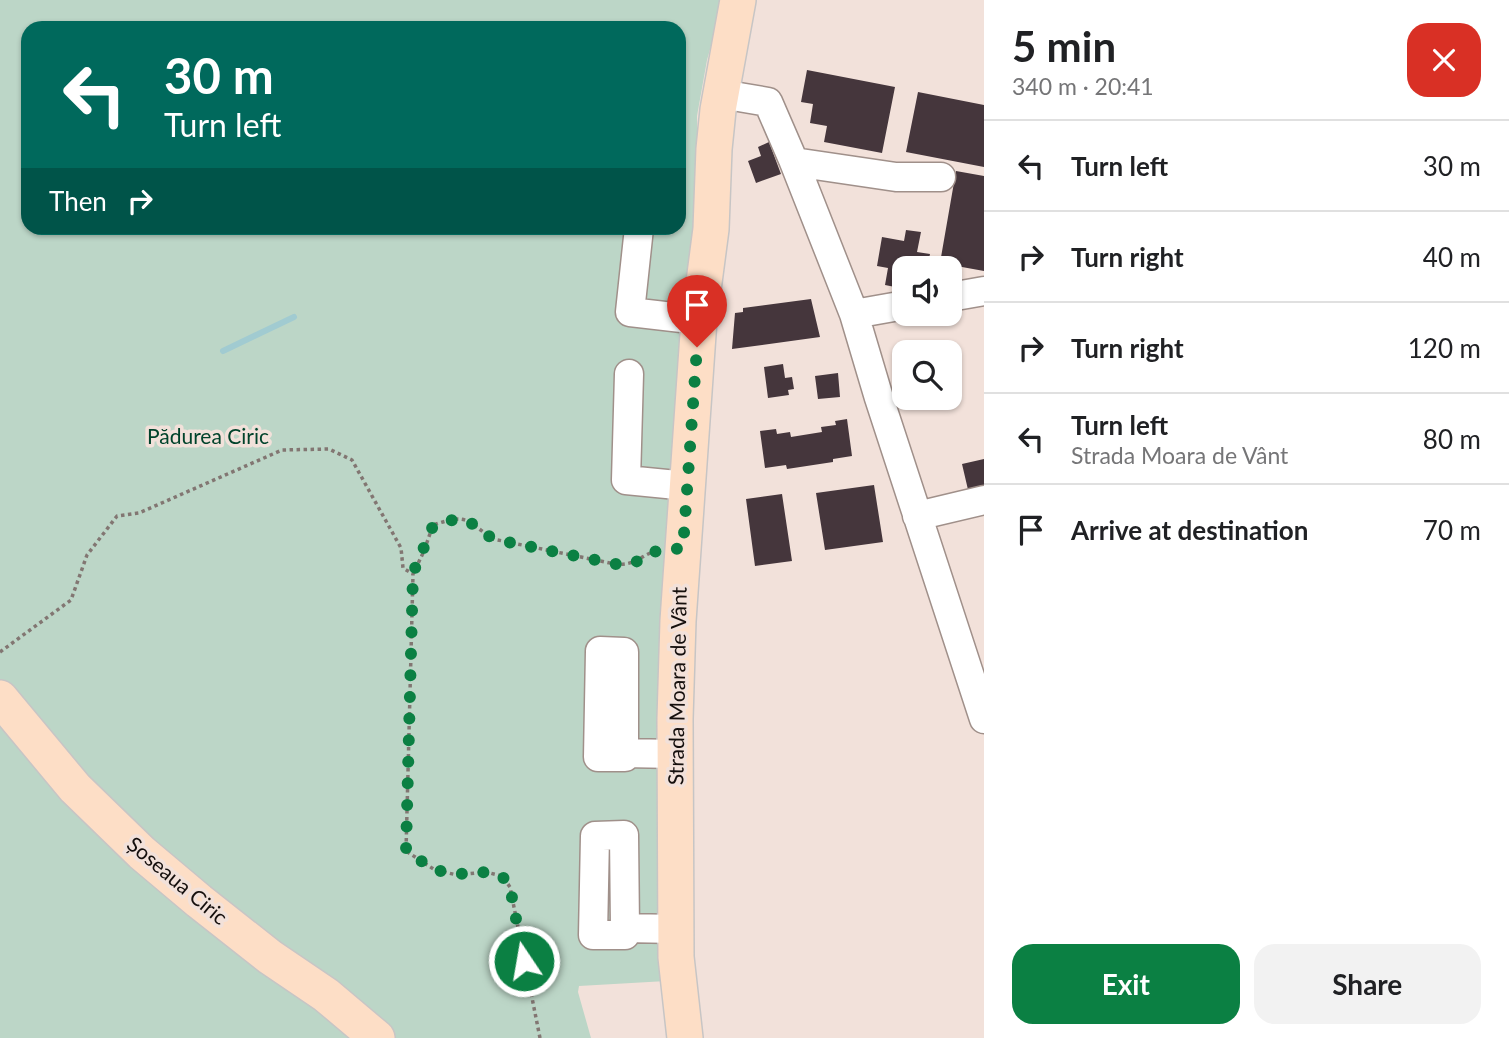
<!DOCTYPE html>
<meta charset="utf-8">
<style>
:root{--surface:#fff;--page:#f2f2f2;--text:#202124;--muted:#757577;--line:#e0e0e0;--accent:#0b8043}
body{margin:0;font-family:Lato,sans-serif;background:var(--page);color:var(--text);height:100vh;display:flex;flex-direction:column;font-size:26px;white-space:nowrap}
*{box-sizing:border-box;margin:0}
p{font-size:23px;color:var(--muted)}
.icon{flex:none;width:38px;height:38px;fill:none;stroke:currentColor;stroke-width:2;stroke-linecap:round;stroke-linejoin:round}
.map{position:relative;flex:1;overflow:hidden}
.drawer{display:flex;flex-direction:column;background:var(--surface);width:525px}
.drawer>*{flex:none}
.hud{position:absolute;left:21px;top:21px;width:665px;height:214px;border-radius:21px;box-shadow:0 2px 5px #0004;background:#00695c;color:#fff;overflow:hidden}
.tools{position:absolute;left:892px;top:256px;display:grid;gap:14px}
.tools a{display:grid;place-items:center;width:70px;height:70px;border-radius:14px;background:var(--surface);box-shadow:0 2px 5px #0004;font-size:35px}
.pin{position:absolute;display:grid;place-items:center;width:60px;height:60px;color:#fff;margin:-72px -30px;border-radius:50% 50% 50% 0;rotate:-45deg;box-shadow:0 0 7px #0007}
.pin .icon{rotate:45deg}
.me{position:absolute;width:77px;margin:-38px;rotate:348deg;stroke-linejoin:round;filter:drop-shadow(0 0 5px #0008)}
.turn{display:flex;align-items:center;gap:24px;height:147px;padding:0 28px;font-size:32px}
.turn .icon{width:91px;height:91px;stroke-width:2.5}
.turn b{display:block;font-size:49px;line-height:60px}
.then{display:flex;align-items:center;height:66px;padding:0 28px;background:#0003;gap:14px;font-size:26px}
.round{display:grid;place-items:center;flex:none;width:74px;height:74px;border-radius:21px;background:var(--page)}
.overview{display:flex;align-items:center;justify-content:space-between;height:119px;padding:0 28px}
h1{font-size:42px;font-weight:700;line-height:52px}
.cta{display:flex;gap:14px;margin-top:auto;padding:14px 28px}
.cta a{flex:1;height:80px;border-radius:21px;background:var(--accent);color:#fff;font-size:28px;font-weight:700;line-height:80px;text-align:center}
.cta a+a{background:var(--page);color:var(--text)}
ul{padding:0;list-style:none}
li{display:flex;align-items:center;gap:21px;height:91px;padding:0 28px;border-top:2px solid var(--line)}
li div{flex:1}
li b{display:block;font-size:26px}
li em{font-style:normal}
main{display:flex;flex:1;min-height:0}
.map>svg:first-child{display:block}
.green{fill:#bcd6c7;fill-rule:evenodd}
.lines{fill:none;stroke-linecap:round;stroke-linejoin:round}
.stream{stroke:#a1cbd1;stroke-width:6}
.building{fill:#45363c}
.minor-casing{stroke:#a0908a;stroke-width:31}
.major-casing{stroke:#c7c5c5;stroke-width:38}
.path{stroke:#827672;stroke-width:3.5;stroke-dasharray:3.5 3.5;stroke-linecap:butt}
.minor{stroke:#fff;stroke-width:28}
.major{stroke:#fddec6;stroke-width:35}
.route{stroke:#0b8043;stroke-width:12;stroke-dasharray:0 21.6}
.labels{text-anchor:middle;stroke-width:7;stroke-linejoin:round;paint-order:stroke}
.park-label{font-size:21px;fill:#00432b;stroke:#f2e1da}
.street-label{font-size:21px;fill:#150f0d;stroke:#f2e1da}
</style>
<main>
<div class="map">
<svg width="984" height="1038" viewBox="0 0 984 1038">
<rect width="100%" height="100%" fill="#f2e1da"/>
<path class="green" d="M 0,0 L 724,0 L 707,60 L 697,116 L 699,320 L 684,980 L 579,986 L 578,992 L 591,1038 L 0,1038 ZM 28,28 L 679,28 L 679,228 L 28,228 Z"/>
<g class="lines">
<path class="stream" d="M 223,351 L 294,317"/>
</g>
<path class="building" d="M 807,70 L 895,87 L 882,153 L 824,142 L 827,126 L 810,123 L 813,104 L 801,102 Z
M 918,92 L 984,105 L 984,167 L 906,152 Z
M 769,142 L 781,174 L 756,183 L 748,161 L 761,156 L 758,147 Z
M 956,171 L 984,176 L 984,271 L 940,263 Z
M 906,230 L 921,232 L 917,252 L 930,254 L 927,268 L 905,268 L 905,289 L 885,285 L 888,268 L 877,266 L 882,237 L 904,241 Z
M 811,299 L 820,337 L 732,349 L 735,313 L 743,312 L 743,308 Z
M 783,364 L 785,378 L 792,377 L 794,389 L 788,390 L 789,395 L 768,398 L 764,367 Z
M 838,373 L 840,397 L 818,399 L 815,376 Z
M 847,419 L 852,456 L 833,459 L 833,462 L 787,469 L 786,465 L 765,468 L 760,431 L 776,429 L 777,434 L 790,432 L 791,437 L 822,432 L 821,427 L 836,425 L 835,421 Z
M 984,459 L 984,491 L 969,494 L 962,464 Z
M 874,485 L 883,542 L 825,550 L 816,493 Z
M 782,494 L 792,561 L 755,566 L 746,499 Z"/>
<g class="lines">
<g class="minor-casing">
<path id="minor" d="M 721,94 L 768,102 L 794,162 L 854,314 L 879,398 L 984,719
M 794,162 L 896,177 L 941,177
M 639,228 L 630,312 L 699,320
M 950,297 L 984,291
M 854,314 L 905,305
M 629,374 L 626,480 L 687,486
M 917,516 L 984,500
M 624,753 L 625,757 L 598,757 L 600,651 L 624,652 L 624,753 L 675,754
M 625,928 L 625,935 L 593,935 L 595,836 L 624,835 L 625,928 L 676,929"/>
</g>
<g class="major-casing">
<path id="major" d="M 0,698 L 75,788 L 142,853 L 199,901 L 270,957 L 326,995 L 377,1038
M 685,1038 L 676,957 L 675,719 L 678,621 L 699,320 L 711,229 L 714,149 L 718,110 L 738,0"/>
</g>
<path class="path" d="M 0,652 L 71,600 L 87,555 L 117,516 L 139,513 L 282,450 L 329,449 L 352,460 L 401,548 L 403,568 L 413,574
M 540,1038 L 510,887 L 502,876 L 486,872 L 457,875 L 435,870 L 406,851 L 413,574 L 424,551 L 433,525 C 469,513 465,520 493,539 L 615,564 C 638,566 640,554 658,551"/>
<use href="#minor" class="minor"/>
<use href="#major" class="major"/>
</g>
<g class="lines">
<path class="route" d="M 524,961 L 510,887 L 502,876 L 486,872 L 457,874 L 435,870 L 406,851 L 413,573 L 433,526 C 469,513 465,520 493,539 L 615,564 L 625,565 L 638,561 L 651,552 L 683,548 L 697,347"/>
</g>
<g class="labels">
<g class="park-label">
<text x="208" y="444">Pădurea Ciric</text>
</g>
<g class="street-label">
<text transform="translate(678 686) rotate(-89)" y="7">Strada Moara de Vânt</text>
<text transform="translate(177 881) rotate(40)" y="7">Șoseaua Ciric</text>
</g>
</g>
</svg>
<div class="tools">
<a><svg class="icon" aria-label="sound" viewBox="0 0 24 24"><path d="M4 9h4l5-4v14l-5-4H4zM17 9q2 3 0 6"/></svg></a>
<a><svg class="icon" aria-label="search" viewBox="0 0 24 24"><circle cx="10" cy="10" r="6"/><path d="M15 15l6 6"/></svg></a>
</div>
<div class="pin" style="left:697px;top:347px;background:#d93025"><svg class="icon" aria-label="arrive" viewBox="0 0 24 24"><path d="M6 21V4h12l-3 4 3 4H6"/></svg></div>
<svg class="me" style="left:524px;top:961px" viewBox="-20 -20 40 40"><circle r="17" fill="#0b8043" stroke="#fff" stroke-width="3"/><path d="M0-11L8 9 0 5-8 9z" fill="#fff"/></svg>
<div class="hud">
<div class="turn"><svg class="icon" aria-label="left" viewBox="0 0 24 24"><path d="M17 20v-9H6M10 6l-5 5 5 5"/></svg><div><b>30 m</b>Turn left</div></div>
<div class="then">Then<svg class="icon" aria-label="right" viewBox="0 0 24 24"><path d="M7 20v-9h11M14 6l5 5-5 5"/></svg></div>
</div>
</div>
<section class="drawer">
<div class="overview"><div><h1>5 min</h1><p>340 m · 20:41</p></div><a class="round" style="background:#d93025;color:#fff"><svg class="icon" aria-label="close" viewBox="0 0 24 24"><path d="M6 6l12 12M18 6L6 18"/></svg></a></div>
<ul>
<li><svg class="icon" aria-label="left" viewBox="0 0 24 24"><path d="M17 20v-9H6M10 6l-5 5 5 5"/></svg><div><b>Turn left</b></div><em>30 m</em></li>
<li><svg class="icon" aria-label="right" viewBox="0 0 24 24"><path d="M7 20v-9h11M14 6l5 5-5 5"/></svg><div><b>Turn right</b></div><em>40 m</em></li>
<li><svg class="icon" aria-label="right" viewBox="0 0 24 24"><path d="M7 20v-9h11M14 6l5 5-5 5"/></svg><div><b>Turn right</b></div><em>120 m</em></li>
<li><svg class="icon" aria-label="left" viewBox="0 0 24 24"><path d="M17 20v-9H6M10 6l-5 5 5 5"/></svg><div><b>Turn left</b><p>Strada Moara de Vânt</p></div><em>80 m</em></li>
<li><svg class="icon" aria-label="arrive" viewBox="0 0 24 24"><path d="M6 21V4h12l-3 4 3 4H6"/></svg><div><b>Arrive at destination</b></div><em>70 m</em></li>
</ul>
<div class="cta"><a>Exit</a><a>Share</a></div>
</section>
</main>
